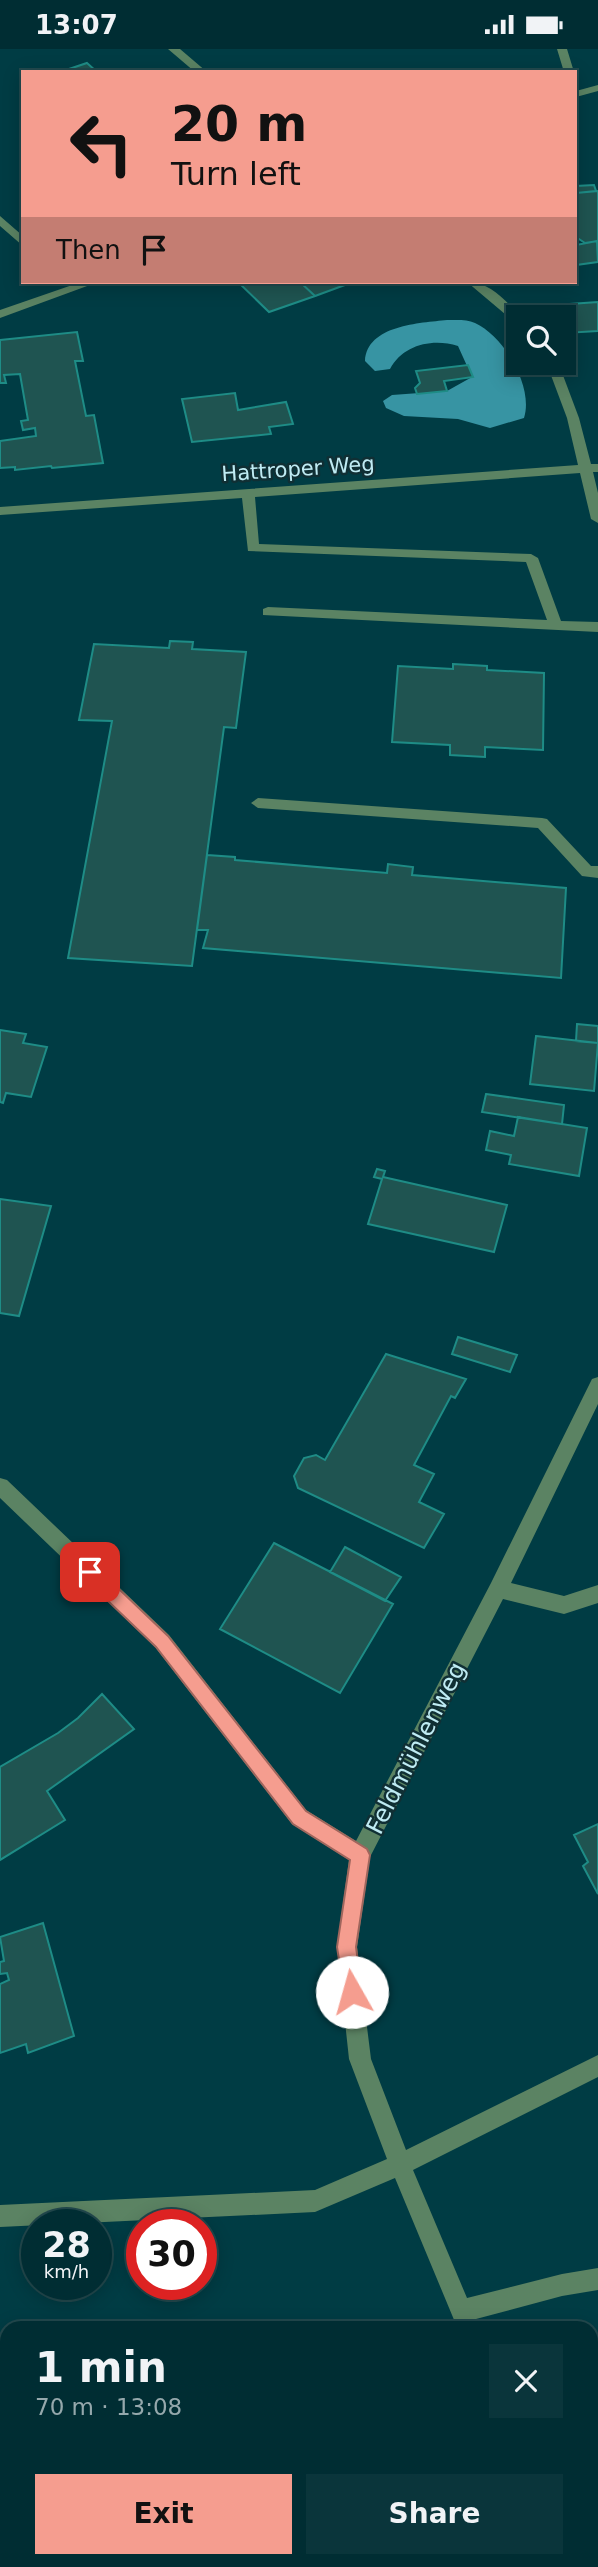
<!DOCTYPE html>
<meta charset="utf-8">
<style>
:root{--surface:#002d33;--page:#0a353b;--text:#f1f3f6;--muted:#95a8ac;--line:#22494e;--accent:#f59d8f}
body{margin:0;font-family:"DejaVu Sans",sans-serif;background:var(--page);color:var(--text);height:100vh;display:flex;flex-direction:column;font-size:26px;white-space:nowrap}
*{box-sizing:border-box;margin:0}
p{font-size:23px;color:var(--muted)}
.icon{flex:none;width:38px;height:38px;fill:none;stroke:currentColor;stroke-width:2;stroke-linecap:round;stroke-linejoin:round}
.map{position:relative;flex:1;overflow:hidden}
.panel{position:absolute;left:0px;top:2272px;width:598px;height:247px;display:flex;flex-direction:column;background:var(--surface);border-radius:21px 21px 0 0;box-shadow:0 4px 18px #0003,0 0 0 2px var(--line)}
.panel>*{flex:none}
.guide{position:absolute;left:21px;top:21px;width:556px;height:214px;border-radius:0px;box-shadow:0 4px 18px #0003,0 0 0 2px var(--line);background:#f59d8f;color:#111;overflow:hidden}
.fabs{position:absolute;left:506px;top:256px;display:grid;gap:14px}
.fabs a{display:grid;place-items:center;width:70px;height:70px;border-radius:0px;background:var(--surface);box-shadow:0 4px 18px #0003,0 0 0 2px var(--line);font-size:35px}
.speed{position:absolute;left:21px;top:2160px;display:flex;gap:14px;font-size:35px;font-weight:700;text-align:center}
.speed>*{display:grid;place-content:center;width:91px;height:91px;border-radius:50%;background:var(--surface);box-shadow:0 4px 18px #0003,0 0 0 2px var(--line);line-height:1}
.speed small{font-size:18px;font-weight:400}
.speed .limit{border:10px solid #d22;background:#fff;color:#111}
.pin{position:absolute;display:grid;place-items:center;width:60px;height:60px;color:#fff;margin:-30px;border-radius:14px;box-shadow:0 4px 10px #0006}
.me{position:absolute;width:77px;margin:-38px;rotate:353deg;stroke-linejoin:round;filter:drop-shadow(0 0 5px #0008)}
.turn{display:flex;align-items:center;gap:24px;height:147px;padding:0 35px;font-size:32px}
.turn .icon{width:91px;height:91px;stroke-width:2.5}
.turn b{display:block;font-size:49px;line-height:60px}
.then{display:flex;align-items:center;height:66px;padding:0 35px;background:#0003;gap:14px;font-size:26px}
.round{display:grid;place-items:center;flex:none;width:74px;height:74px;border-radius:0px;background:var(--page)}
.headline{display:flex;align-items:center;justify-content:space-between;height:119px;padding:0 35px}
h1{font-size:42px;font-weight:700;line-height:52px}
.cta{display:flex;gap:14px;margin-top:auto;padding:14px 35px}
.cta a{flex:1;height:80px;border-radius:0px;background:var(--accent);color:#111;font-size:28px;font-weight:700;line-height:80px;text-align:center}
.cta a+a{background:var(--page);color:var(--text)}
.status{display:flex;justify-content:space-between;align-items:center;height:49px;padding:0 35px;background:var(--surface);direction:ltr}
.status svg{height:19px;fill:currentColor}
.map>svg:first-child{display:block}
.water{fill:#3794a3}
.building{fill:#1f5451;stroke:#1e8c86;stroke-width:2}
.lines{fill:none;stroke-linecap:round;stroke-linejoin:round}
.minor{fill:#5b8363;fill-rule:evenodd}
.route{fill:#f59d8f;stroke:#9f665d;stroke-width:2}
.labels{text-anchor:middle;stroke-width:5;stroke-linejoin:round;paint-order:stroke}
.far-street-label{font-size:21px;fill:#bfebf3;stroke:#102f34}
.street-label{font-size:24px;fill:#bfebf3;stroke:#102f34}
</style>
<div class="status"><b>13:07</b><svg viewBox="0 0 49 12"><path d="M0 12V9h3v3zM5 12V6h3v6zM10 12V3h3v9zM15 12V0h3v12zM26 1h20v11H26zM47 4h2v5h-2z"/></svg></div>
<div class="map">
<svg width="598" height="2518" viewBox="0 0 598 2518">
<rect width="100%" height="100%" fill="#003c44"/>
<path class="water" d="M 447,271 C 456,271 467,270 475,274 C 504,287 534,338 524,369 L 490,379 L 458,370 L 404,367 L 386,359 L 383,352 L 392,346 L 447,342 L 472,328 L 458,297 C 432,289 403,296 390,320 L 375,322 L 365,312 C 367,276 420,274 447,271 Z"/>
<path class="building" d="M 87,14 L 97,23 L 60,23 Z
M 594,136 L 596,142 L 576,144 L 576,137 Z
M 598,142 L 598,192 L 585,194 L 576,188 L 576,144 Z
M 597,192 L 598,213 L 576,216 L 576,196 Z
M 238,233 L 300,233 L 315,247 L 269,263 Z
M 300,233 L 353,233 L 315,247 Z
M 598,253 L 598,282 L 565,284 L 564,268 L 560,268 L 556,256 Z
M 77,283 L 83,312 L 75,312 L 86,367 L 94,366 L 103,414 L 52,419 L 51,417 L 15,421 L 15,418 L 0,419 L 0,392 L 36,387 L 35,379 L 23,381 L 21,372 L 28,371 L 20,325 L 4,326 L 6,334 L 0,334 L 0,291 Z
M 468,316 L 473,328 L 444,332 L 447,342 L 417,345 L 415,339 L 420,334 L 416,322 Z
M 235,344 L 238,361 L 286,353 L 293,375 L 269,378 L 271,385 L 192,393 L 182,350 Z
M 170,592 L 193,593 L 192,600 L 246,603 L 236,679 L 224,678 L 192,917 L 68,909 L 112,672 L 79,671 L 94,595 L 169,599 Z
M 453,615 L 487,617 L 487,621 L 544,624 L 543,701 L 485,698 L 485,708 L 450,706 L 450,696 L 392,693 L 398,617 L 453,620 Z
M 207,806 L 235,808 L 235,811 L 387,824 L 388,815 L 413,818 L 412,826 L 566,839 L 561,929 L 203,899 L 208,881 L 197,881 Z
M 577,975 L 598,977 L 598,994 L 576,992 Z
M 0,981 L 26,985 L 23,994 L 47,998 L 31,1048 L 6,1044 L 3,1054 L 0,1053 Z
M 536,987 L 598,994 L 594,1042 L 530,1035 Z
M 486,1045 L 564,1056 L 562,1075 L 482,1063 Z
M 518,1068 L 587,1079 L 579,1127 L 509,1115 L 511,1106 L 486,1101 L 490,1082 L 514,1087 Z
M 377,1120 L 385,1122 L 383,1128 L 507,1156 L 494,1203 L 368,1175 L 382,1130 L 374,1128 Z
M 0,1150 L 51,1157 L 19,1267 L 0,1264 Z
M 458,1288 L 517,1306 L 510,1323 L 452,1305 Z
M 386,1305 L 466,1330 L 455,1349 L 451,1347 L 414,1416 L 434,1425 L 419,1453 L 444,1465 L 424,1499 L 298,1439 L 294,1427 L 304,1409 L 316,1406 L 325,1411 Z
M 274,1494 L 393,1555 L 340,1644 L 220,1580 Z
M 345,1498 L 401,1528 L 385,1552 L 330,1523 Z
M 102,1645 L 134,1680 L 47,1742 L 65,1771 L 0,1811 L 0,1718 L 58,1684 L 78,1669 Z
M 598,1775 L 598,1845 L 583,1817 L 588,1813 L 574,1786 Z
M 43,1874 L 74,1987 L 28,2004 L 26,1995 L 0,2004 L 0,1935 L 9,1931 L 7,1924 L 0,1925 L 0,1913 L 4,1912 L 0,1888 Z
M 0,2312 L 7,2312 L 7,2392 L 0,2391 Z
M 345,2511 L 389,2511 L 392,2518 L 333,2518 Z
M 417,2511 L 441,2511 L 444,2518 L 406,2518 Z"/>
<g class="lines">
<path class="minor" d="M 168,0 L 180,0 L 207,23 L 195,23 Z
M 557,0 L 567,0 L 574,23 L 564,23 Z
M 598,36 L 598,42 L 576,48 L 576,42 Z
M 0,167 L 23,187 L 23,197 L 0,177 Z
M 81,233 L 98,233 L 0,269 L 0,261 Z
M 467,233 C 489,232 506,252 521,268 L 518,268 L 518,276 Z
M 546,313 L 558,313 L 579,369 L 591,415 L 598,415 L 598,423 L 593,423 L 598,444 L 598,474 L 591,470 L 580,424 L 255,448 L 259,495 L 531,505 L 538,509 L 561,572 L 598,573 L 598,583 L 263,566 L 263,560 L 268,558 L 547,571 L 526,513 L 248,502 L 242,449 L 0,466 L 0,458 L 578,416 L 567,369 Z
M 258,749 L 542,769 L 547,770 L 591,817 L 598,817 L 598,829 L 582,827 L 538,779 L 258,759 L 251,754 Z
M 598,1328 L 598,1355 L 511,1534 L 564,1547 L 598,1536 L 598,1554 L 564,1565 L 503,1550 L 370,1808 L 357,1898 L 371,2010 L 406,2101 L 598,2006 L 598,2028 L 413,2121 L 467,2249 L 562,2225 L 598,2219 L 598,2241 L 562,2247 L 476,2270 L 479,2278 L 457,2278 L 395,2129 L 315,2163 L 0,2178 L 0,2156 L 315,2141 L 387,2110 L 349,2010 L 337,1898 L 349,1811 L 292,1775 L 155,1598 L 0,1449 L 0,1429 L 7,1431 L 169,1586 L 306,1761 L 356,1792 L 491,1534 L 592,1330 Z
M 548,2511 L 572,2511 L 575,2518 L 551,2518 Z"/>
</g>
<path class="route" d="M 90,1515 L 96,1518 L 168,1587 L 306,1762 L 367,1800 L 370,1806 L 356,1898 L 362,1943 L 359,1950 L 352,1953 L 345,1950 L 337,1898 L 350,1811 L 293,1775 L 156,1598 L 84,1529 L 81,1523 L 84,1518 Z"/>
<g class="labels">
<g class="far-street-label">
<text transform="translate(298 420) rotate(-4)" y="7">Hattroper Weg</text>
</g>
<g class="street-label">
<text transform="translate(416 1699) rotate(-63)" y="8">Feldmühlenweg</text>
</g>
</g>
</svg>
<div class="fabs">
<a><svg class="icon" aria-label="search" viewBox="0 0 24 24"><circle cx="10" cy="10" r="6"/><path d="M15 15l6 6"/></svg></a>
</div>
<div class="speed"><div>28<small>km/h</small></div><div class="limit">30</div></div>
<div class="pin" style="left:90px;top:1523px;background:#d93025"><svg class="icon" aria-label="arrive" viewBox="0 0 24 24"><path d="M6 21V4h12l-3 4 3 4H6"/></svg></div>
<svg class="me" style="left:352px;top:1943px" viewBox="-20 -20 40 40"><circle r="19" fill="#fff"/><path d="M0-13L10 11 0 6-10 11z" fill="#f59d8f"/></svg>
<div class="guide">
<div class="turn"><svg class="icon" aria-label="left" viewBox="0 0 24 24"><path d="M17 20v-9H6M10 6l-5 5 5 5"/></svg><div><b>20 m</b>Turn left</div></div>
<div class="then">Then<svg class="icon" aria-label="arrive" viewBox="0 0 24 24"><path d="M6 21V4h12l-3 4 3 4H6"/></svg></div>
</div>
<section class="panel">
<div class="headline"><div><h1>1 min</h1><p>70 m · 13:08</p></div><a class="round"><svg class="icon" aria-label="close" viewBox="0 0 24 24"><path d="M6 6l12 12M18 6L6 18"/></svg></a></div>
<div class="cta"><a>Exit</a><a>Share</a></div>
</section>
</div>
